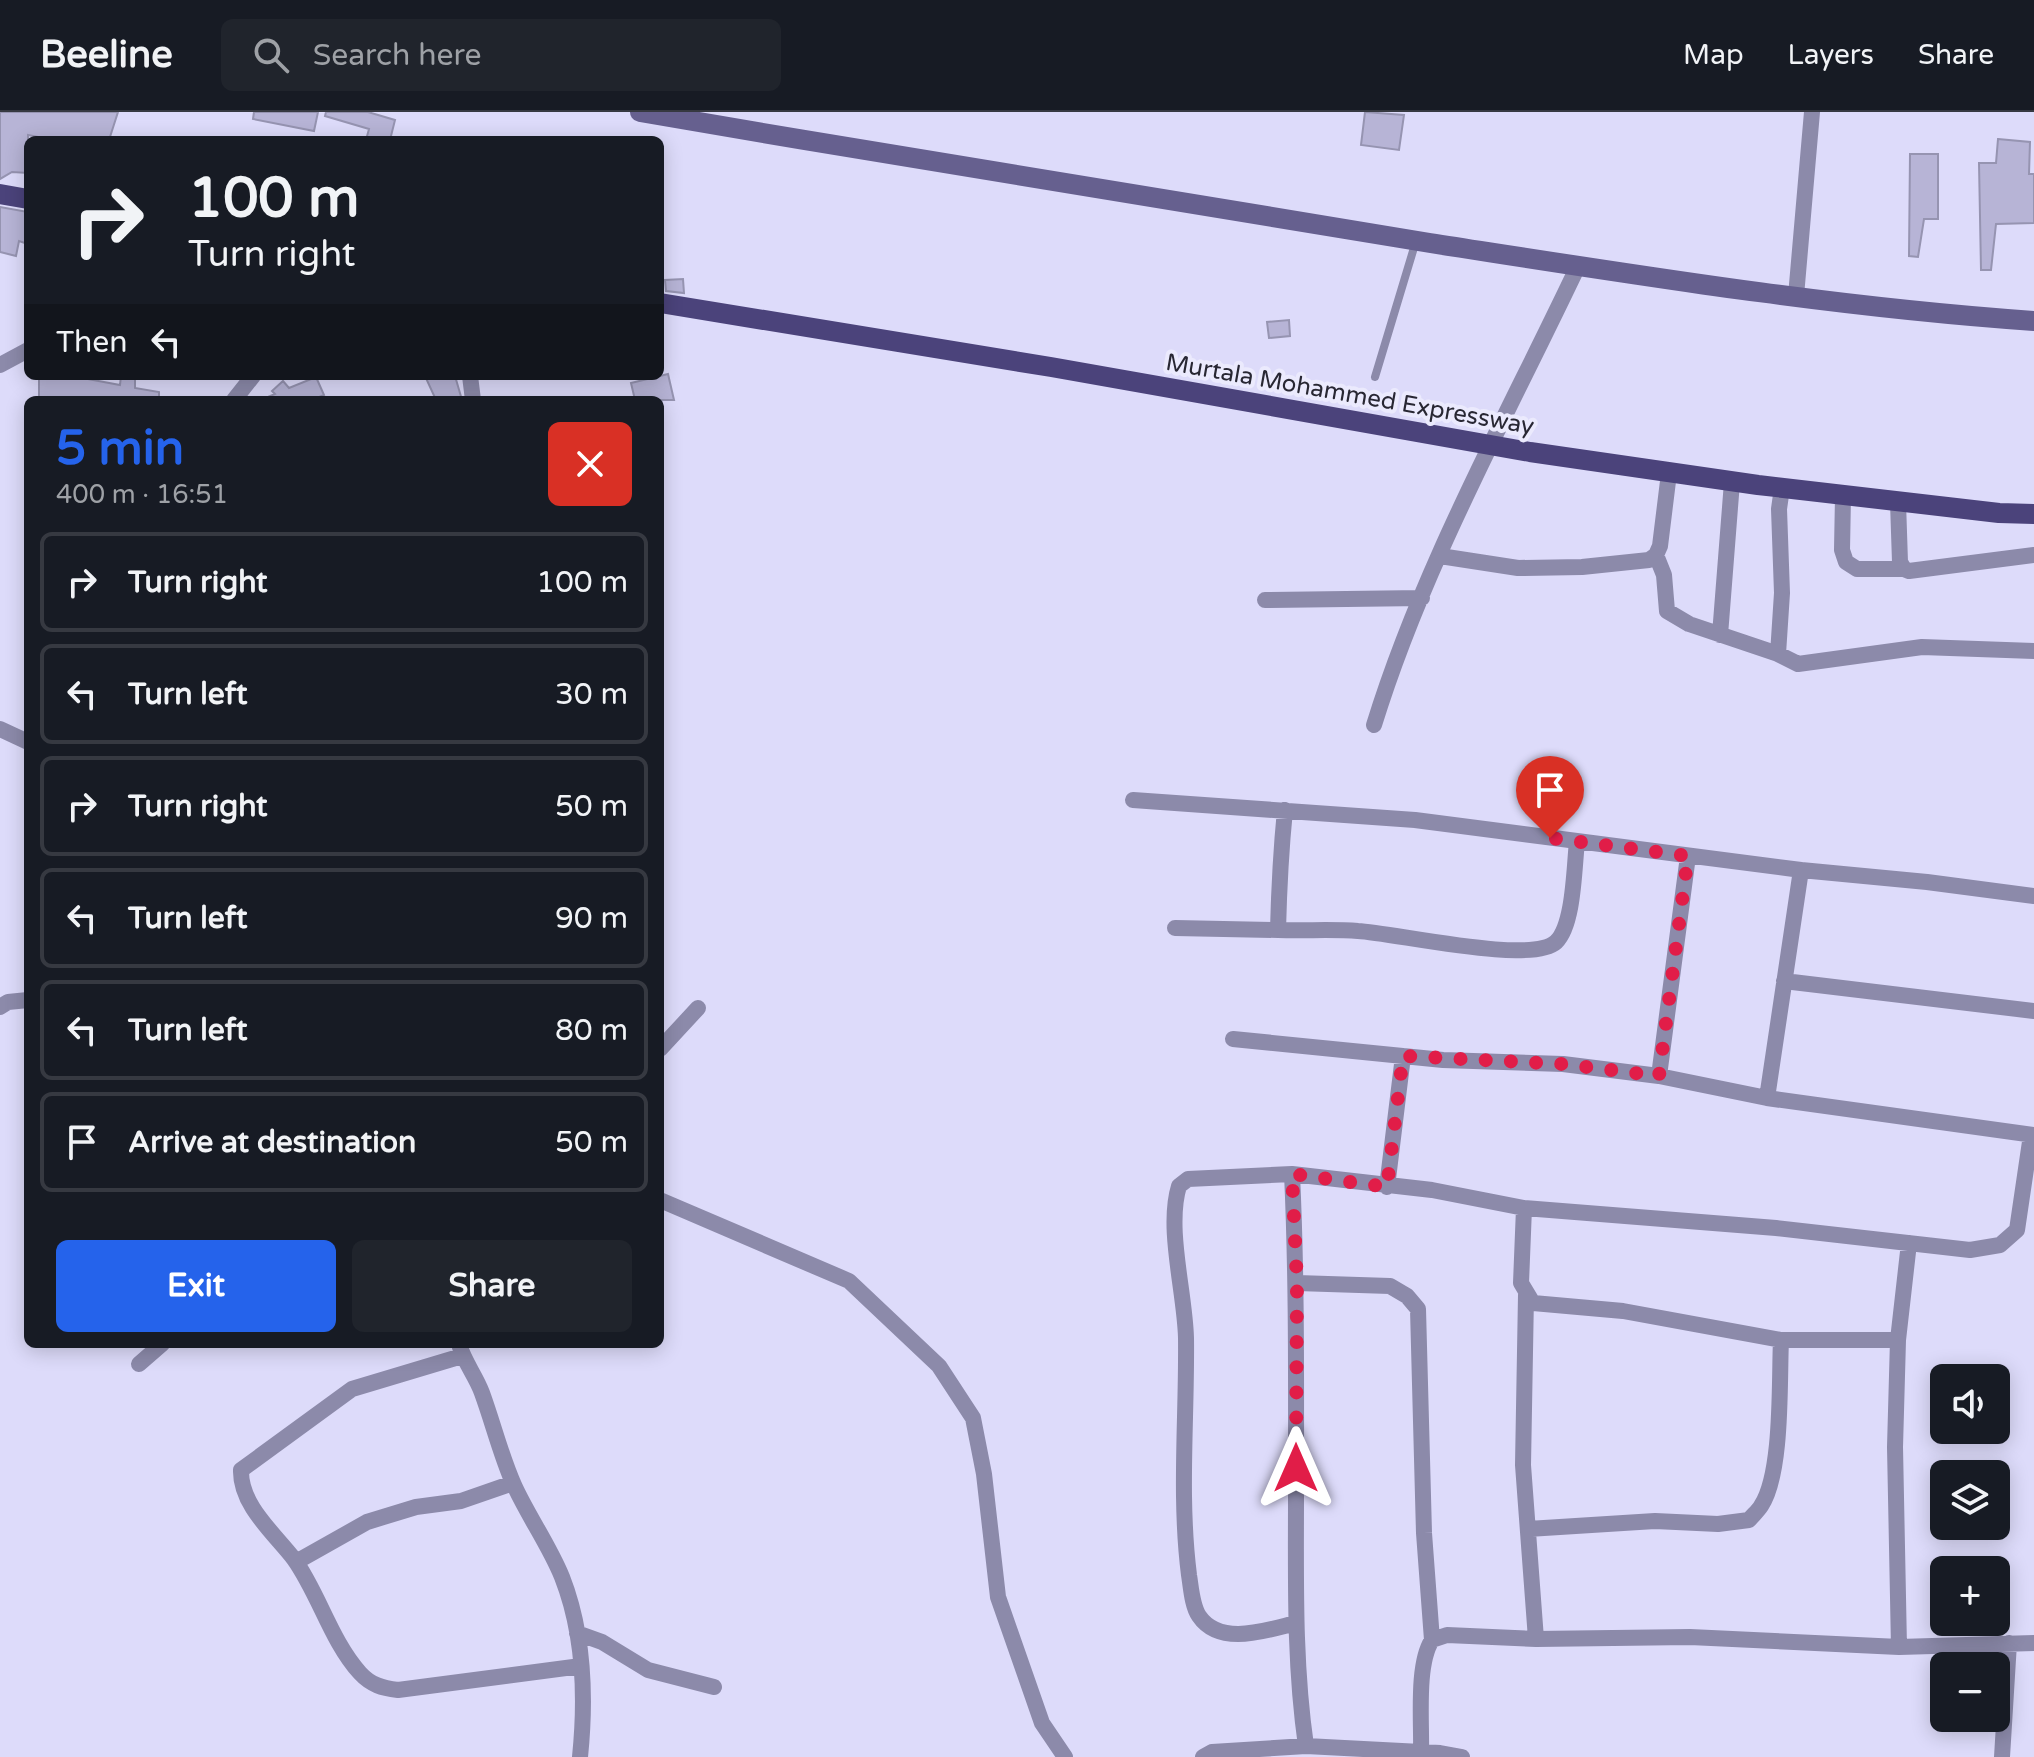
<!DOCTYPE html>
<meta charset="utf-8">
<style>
:root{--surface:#171b24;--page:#20242c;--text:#f1f3f6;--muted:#9ea1a6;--line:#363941;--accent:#2563eb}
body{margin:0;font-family:"Varela Round",sans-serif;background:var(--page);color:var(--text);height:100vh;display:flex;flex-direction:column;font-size:30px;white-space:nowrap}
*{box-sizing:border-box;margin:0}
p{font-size:26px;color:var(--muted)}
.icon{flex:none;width:44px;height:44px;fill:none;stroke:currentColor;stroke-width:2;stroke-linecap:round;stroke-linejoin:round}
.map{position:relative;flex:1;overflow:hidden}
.sheet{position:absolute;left:24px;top:284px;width:640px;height:952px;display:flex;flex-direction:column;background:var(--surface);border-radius:12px;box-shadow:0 4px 20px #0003}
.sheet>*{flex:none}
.banner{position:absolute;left:24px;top:24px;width:640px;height:244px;border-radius:12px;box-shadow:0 4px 20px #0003;background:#171b24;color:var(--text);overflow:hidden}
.controls{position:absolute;left:1930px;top:1252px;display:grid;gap:16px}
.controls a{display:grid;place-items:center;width:80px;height:80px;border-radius:12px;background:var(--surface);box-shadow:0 4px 20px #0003;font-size:40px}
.pin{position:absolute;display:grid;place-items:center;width:68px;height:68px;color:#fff;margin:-82px -34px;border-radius:50% 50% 50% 0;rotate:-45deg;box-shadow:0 0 8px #0007}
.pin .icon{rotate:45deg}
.me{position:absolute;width:88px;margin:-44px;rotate:0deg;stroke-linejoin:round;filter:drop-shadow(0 0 6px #0008)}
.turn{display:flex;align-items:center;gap:28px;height:168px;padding:0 32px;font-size:36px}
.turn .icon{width:104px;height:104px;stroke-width:2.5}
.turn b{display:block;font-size:56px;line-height:68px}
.then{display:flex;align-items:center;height:76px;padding:0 32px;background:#0003;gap:16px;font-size:30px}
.round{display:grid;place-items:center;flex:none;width:84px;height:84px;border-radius:12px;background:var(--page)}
.overview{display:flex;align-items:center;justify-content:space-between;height:136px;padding:0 32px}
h1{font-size:48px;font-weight:700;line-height:60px;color:var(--accent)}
.primary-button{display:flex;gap:16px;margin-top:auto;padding:16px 32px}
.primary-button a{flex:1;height:92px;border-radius:12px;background:var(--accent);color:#fff;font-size:32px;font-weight:700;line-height:92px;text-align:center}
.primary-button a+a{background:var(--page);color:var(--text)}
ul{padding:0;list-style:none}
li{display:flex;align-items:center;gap:24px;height:100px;margin:0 16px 12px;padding:0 16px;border:4px solid var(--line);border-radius:12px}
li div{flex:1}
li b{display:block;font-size:30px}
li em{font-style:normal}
header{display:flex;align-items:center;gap:48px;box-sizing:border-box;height:112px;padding:0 40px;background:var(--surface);border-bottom:2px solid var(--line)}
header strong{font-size:38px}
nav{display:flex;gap:44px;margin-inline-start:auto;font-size:28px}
.search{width:560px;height:72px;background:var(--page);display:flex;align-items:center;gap:20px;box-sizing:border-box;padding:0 28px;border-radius:12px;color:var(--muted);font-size:30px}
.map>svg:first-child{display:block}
.building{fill:#b7b4d6;stroke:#9694b1;stroke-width:2}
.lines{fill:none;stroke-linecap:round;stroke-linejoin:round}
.lane{stroke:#8c8aaa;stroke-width:8}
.street{stroke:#8c8aaa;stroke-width:16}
.secondary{stroke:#66608f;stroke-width:20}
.primary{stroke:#4b437b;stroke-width:20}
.route{stroke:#e11d48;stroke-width:14;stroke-dasharray:0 25.2}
.labels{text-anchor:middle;stroke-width:8;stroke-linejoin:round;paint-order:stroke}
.street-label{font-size:24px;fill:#282733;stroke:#ebeafd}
</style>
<header>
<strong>Beeline</strong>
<div class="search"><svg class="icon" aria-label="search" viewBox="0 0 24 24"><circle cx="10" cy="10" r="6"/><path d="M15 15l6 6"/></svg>Search here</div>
<nav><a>Map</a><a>Layers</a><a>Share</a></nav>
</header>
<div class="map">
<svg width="2034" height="1645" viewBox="0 0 2034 1645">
<rect width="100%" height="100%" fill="#dddbfa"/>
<path class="building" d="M 0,0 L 118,0 L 109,28 L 53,28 L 28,23 L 28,61 L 12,60 L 0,67 Z
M 254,0 L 318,0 L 314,19 L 253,7 Z
M 326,0 L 368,0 L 395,8 L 390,28 L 366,28 L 369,17 L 325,4 Z
M 1365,0 L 1404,3 L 1399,38 L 1361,33 Z
M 1998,27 L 2030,30 L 2029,62 L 2034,62 L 2034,111 L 1996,112 L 1991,158 L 1981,158 L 1979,51 L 1996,51 Z
M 1910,42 L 1938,42 L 1938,107 L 1924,107 L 1918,145 L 1909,144 Z
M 0,95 L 28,100 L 28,132 L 19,129 L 16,144 L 0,140 Z
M 683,167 L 684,181 L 666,179 L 665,168 Z
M 1289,208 L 1290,224 L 1269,226 L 1267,210 Z
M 668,262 L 674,288 L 635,288 L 631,271 Z
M 39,264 L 72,264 L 120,273 L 121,264 L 135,264 L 135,276 L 159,280 L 159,288 L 39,288 Z
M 425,264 L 455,264 L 462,288 L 436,288 Z
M 316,265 L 324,283 L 312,288 L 261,288 L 275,282 L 272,279 L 283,269 L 289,276 Z"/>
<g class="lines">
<path class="lane" d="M 1375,265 L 1416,129"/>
<path class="street" d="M 1796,184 L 1812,0
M 0,253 L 28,238
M 470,264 L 473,288
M 234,288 L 253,264
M 1843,384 L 1842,438 L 1846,450 L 1857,457 L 1904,457 L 1909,459 L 2034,443
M 1898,390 L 1900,450 L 1904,457
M 1656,443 L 1664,463 L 1667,499 L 1689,512 L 1778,542 L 1798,552 L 1922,535 L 2034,539
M 1440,444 L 1518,456 L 1582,455 L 1649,448 L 1656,443 L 1660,434 L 1669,361
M 1265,488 L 1422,486
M 1720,523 L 1732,370
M 1778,542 L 1782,481 L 1779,397 L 1782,376
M 1374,613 C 1423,454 1507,304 1578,154
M 0,617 L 28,630
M 1133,688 L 1415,708 L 1801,758 L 1927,770 L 2034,784
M 1285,698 C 1281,738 1279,778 1278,818 C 1305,819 1332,817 1358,819 C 1395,821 1531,853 1556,830 C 1574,813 1574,755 1577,730
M 1175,816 L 1278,818
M 1784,869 L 2034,899
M 0,895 L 8,890 L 28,888
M 1233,927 L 1443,948 L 1563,952 L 1659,964 L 1767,986 L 2034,1023
M 660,937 L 698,896
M 1659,964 L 1688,744
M 1767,986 L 1801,758
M 1292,1062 C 1297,1169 1296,1277 1296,1384 C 1296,1468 1294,1551 1306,1634
M 1387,1075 L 1403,944
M 660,1088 L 849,1169 L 939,1254 L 973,1306 L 984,1362 L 998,1485 L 1042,1611 L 1065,1645
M 1524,1096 L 1521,1171 L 1533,1191 L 1623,1199 L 1781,1228 L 1898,1228
M 1297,1171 L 1390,1174 L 1407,1184 L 1418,1197 L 1424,1421 L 1432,1528
M 1526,1183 L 1523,1353 L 1536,1527
M 459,1232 C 464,1250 476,1264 482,1281 C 493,1311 501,1344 514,1373 C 528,1404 549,1433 562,1465 C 584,1521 586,1586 580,1645
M 462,1244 L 352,1277 L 241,1358 C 240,1393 274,1421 294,1447 C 319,1482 331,1529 360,1561 C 371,1573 382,1576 398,1578 L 581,1554
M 139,1252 L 162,1232
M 1528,1417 L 1655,1409 L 1718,1412 L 1749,1408 C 1753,1403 1758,1399 1761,1394 C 1783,1361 1779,1268 1781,1228
M 296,1450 L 367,1410 L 416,1395 L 461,1389 L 513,1371
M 1296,1511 C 1267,1518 1220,1535 1199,1504 C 1192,1494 1191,1475 1189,1463 C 1179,1384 1187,1305 1186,1226 C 1185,1181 1166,1116 1179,1074 L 1188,1067 L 1292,1062 L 1432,1078 L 1524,1096 L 1776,1116 L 1970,1138 L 2000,1133 L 2017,1118 L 2031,1023
M 577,1521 L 602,1530 L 648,1558 L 714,1575
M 1899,1535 L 1895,1335 L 1898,1228 L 1909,1131
M 1421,1641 C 1422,1610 1416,1553 1432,1528 L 1447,1523 L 1536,1527 L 1690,1525 L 1899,1535 L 2034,1531
M 1203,1645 L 1212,1640 L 1306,1634 L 1440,1641 L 1462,1645
M 2002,1645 L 2009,1531"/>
<path class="secondary" d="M 640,0 C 903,45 1166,89 1430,131 C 1631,162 1831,195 2034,209"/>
<path class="primary" d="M 0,82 L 28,87
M 660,191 L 1051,255 L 1530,340 L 1758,373 L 1999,401 L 2034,402"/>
</g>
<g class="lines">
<path class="route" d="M 1296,1356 L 1297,1171 L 1292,1062 L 1387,1075 L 1403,944 L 1563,952 L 1659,964 L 1688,744 L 1550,726"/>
</g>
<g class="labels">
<g class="street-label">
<text transform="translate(1350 282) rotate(10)" y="8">Murtala Mohammed Expressway</text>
</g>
</g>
</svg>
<div class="controls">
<a><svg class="icon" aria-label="sound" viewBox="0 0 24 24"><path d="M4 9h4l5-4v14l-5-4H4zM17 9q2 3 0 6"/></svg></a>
<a><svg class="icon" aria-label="layers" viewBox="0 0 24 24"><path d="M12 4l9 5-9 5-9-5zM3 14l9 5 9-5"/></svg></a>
<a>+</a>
<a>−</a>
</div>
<div class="pin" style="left:1550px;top:726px;background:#d93025"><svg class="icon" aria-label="arrive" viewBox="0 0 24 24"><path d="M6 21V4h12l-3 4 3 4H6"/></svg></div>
<svg class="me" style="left:1296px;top:1356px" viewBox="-20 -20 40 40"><path d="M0-17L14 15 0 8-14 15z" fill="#e11d48" stroke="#fff" stroke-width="4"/></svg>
<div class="banner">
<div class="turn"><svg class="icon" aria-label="right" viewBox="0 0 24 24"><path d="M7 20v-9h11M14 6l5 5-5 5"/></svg><div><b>100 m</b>Turn right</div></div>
<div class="then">Then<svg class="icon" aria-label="left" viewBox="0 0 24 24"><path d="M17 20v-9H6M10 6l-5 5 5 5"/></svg></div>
</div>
<section class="sheet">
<div class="overview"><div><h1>5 min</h1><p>400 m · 16:51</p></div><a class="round" style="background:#d93025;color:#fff"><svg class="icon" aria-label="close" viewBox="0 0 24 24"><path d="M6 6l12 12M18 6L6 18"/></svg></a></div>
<ul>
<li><svg class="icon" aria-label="right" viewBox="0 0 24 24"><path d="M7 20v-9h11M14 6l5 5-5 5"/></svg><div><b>Turn right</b></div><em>100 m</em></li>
<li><svg class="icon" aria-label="left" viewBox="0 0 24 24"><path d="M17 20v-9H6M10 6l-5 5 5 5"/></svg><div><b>Turn left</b></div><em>30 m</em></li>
<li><svg class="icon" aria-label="right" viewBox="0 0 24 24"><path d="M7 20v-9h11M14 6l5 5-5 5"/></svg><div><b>Turn right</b></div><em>50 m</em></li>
<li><svg class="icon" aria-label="left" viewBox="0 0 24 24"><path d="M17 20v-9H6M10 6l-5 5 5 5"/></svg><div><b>Turn left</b></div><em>90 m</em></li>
<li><svg class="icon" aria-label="left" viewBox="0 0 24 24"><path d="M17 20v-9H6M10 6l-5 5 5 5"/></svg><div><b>Turn left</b></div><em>80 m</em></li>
<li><svg class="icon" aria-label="arrive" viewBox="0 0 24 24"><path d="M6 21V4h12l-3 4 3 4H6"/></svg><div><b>Arrive at destination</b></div><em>50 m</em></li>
</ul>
<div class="primary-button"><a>Exit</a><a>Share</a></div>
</section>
</div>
